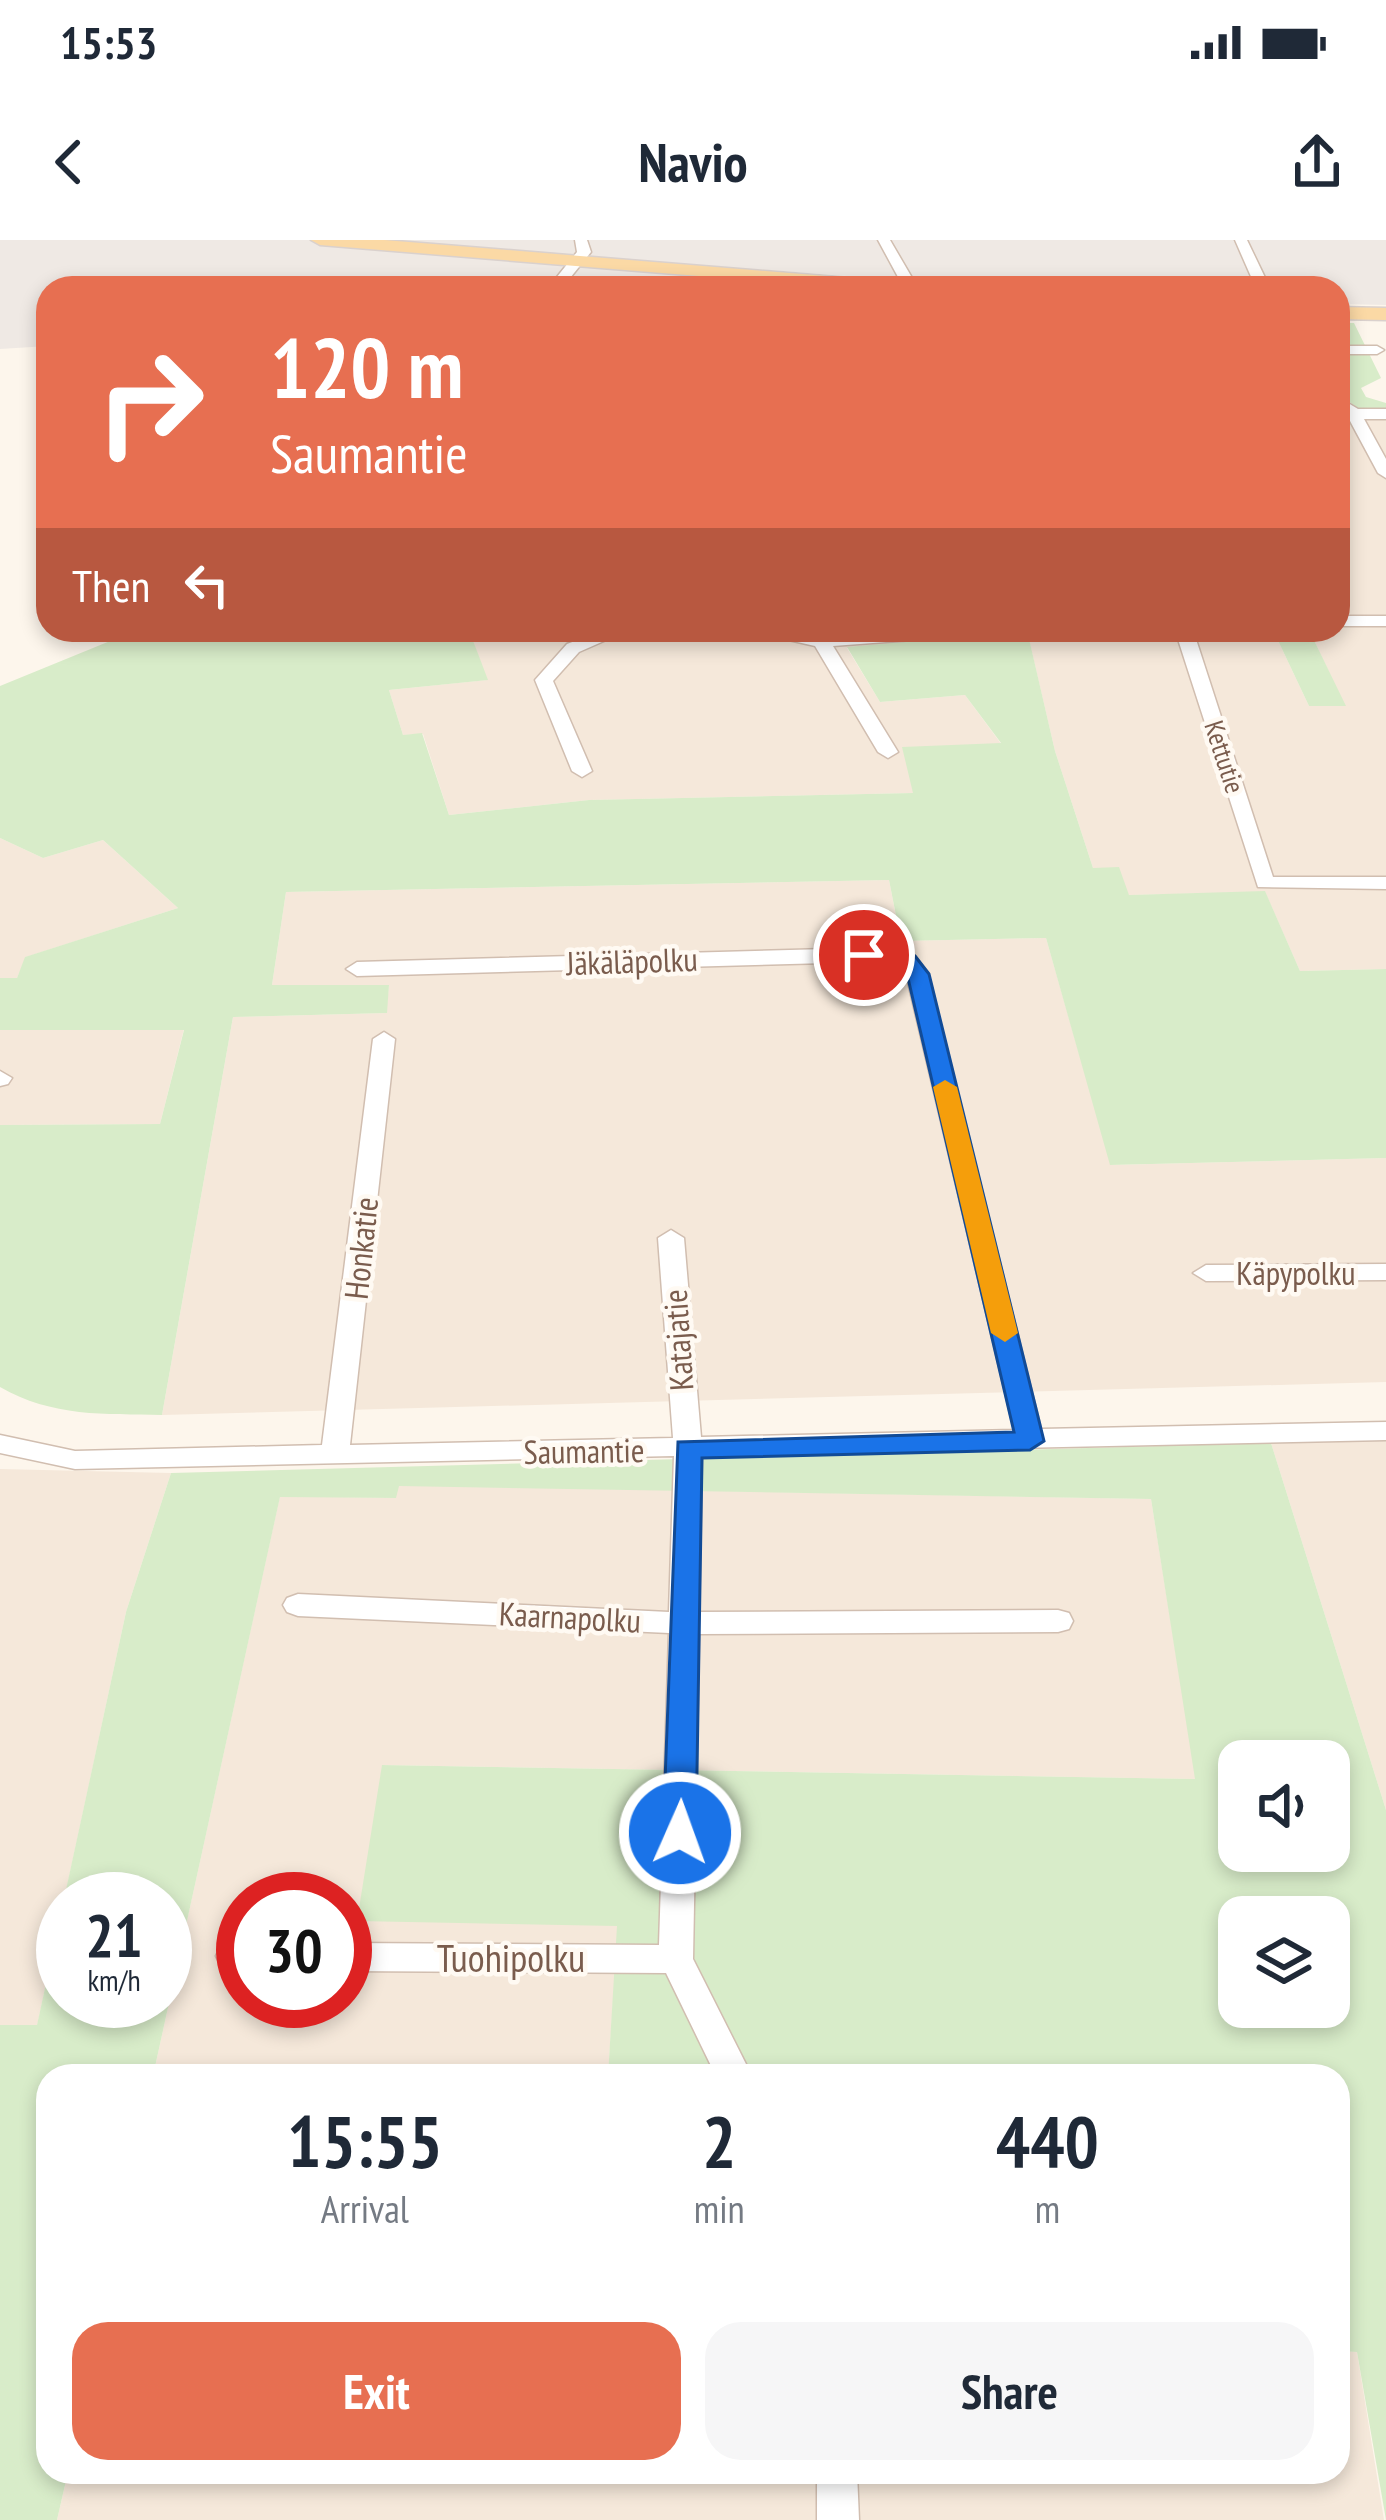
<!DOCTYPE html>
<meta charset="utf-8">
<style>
:root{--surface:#fff;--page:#f6f6f7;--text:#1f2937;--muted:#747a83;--accent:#e76f51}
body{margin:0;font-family:"PT Sans Narrow",sans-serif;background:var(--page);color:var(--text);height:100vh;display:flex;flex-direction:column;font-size:45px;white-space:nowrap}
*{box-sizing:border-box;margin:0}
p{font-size:39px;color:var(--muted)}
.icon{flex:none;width:66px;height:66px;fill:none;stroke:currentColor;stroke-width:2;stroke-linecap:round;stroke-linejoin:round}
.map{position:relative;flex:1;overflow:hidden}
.sheet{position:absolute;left:36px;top:1824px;width:1314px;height:420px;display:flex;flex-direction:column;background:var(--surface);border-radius:36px;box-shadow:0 6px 18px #0003}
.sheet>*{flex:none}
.guide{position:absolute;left:36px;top:36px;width:1314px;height:366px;border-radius:36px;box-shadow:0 6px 18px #0003;background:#e76f51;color:#fff;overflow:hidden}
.controls{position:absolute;left:1218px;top:1500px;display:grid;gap:24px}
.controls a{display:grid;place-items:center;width:132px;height:132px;border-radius:24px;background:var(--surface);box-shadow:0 6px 18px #0003;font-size:60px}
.speed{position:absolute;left:36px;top:1632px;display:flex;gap:24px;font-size:60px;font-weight:700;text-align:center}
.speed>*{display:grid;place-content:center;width:156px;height:156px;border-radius:50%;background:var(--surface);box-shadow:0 6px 18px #0003;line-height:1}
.speed small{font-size:30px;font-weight:400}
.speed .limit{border:18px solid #d22;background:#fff;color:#111}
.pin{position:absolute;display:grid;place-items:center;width:102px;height:102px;color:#fff;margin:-51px;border:6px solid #fff;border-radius:50%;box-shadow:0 3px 12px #0007}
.me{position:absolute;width:132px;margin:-66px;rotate:2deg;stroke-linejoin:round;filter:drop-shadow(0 0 9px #0008)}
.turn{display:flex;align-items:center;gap:42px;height:252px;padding:0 36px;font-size:54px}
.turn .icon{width:156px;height:156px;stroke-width:2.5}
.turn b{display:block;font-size:84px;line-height:102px}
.then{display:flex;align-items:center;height:114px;padding:0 36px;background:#0003;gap:24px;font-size:45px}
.eta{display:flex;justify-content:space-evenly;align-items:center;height:204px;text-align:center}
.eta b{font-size:72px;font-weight:800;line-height:84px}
.action{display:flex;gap:24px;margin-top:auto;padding:24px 36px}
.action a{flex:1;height:138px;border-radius:36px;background:var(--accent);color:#fff;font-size:48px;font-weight:800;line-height:138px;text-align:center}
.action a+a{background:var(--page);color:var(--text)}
.status{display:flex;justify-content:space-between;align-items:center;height:84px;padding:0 60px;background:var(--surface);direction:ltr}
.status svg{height:33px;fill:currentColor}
header{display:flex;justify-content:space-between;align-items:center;height:156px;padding:0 36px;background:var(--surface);font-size:54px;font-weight:800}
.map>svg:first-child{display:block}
.residential{fill:#f5e8da;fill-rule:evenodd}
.industrial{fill:#efe9e4}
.green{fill:#d8ecc9;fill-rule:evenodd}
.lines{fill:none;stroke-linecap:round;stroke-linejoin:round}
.minor-casing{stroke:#d1beb0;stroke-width:3}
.major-casing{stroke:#dad1cd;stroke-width:3}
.minor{fill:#fff;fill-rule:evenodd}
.major{fill:#fbd9a5;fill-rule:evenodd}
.route{fill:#1a73e8;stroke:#114b97;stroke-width:3}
.slow{fill:#f59e0b}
.labels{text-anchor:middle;stroke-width:9;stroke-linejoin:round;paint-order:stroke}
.far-street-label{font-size:27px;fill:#7a5c4d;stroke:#fffaf3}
.street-label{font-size:33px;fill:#7a5c4d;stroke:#fffaf3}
.near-street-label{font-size:39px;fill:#7a5c4d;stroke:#fffaf3}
</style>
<div class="status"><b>15:53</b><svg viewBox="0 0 49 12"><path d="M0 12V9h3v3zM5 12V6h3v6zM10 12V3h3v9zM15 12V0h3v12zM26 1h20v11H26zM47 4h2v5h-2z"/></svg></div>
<header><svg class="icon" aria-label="back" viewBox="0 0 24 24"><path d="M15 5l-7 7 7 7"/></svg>Navio<svg class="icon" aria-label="share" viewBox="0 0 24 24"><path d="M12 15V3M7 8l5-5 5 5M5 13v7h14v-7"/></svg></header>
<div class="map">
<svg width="1386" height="2280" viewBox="0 0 1386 2280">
<rect width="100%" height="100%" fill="#fdf6ec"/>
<path class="residential" d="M 1338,153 L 1363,172 L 1386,172 L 1386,375 L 1338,375 Z
M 1386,384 L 1386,729 L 1300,731 L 1265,652 L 1129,655 L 1093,628 L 1055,511 L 1027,391 L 1273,390 L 1309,466 L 1345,466 L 1309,390 Z
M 469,390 L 971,390 L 972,395 L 847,408 L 880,462 L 965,455 L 1002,505 L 913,553 L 589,560 L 449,575 L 423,494 L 403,495 L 389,450 L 487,440 Z
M 0,598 L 43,618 L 103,600 L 178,668 L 26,717 L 17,738 L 0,738 Z
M 889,640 L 901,701 L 1046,698 L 1111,925 L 1386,918 L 1386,1142 L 162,1175 L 233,777 L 386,773 L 389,745 L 272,745 L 286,652 Z
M 184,789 L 160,884 L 0,885 L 0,790 Z
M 1386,1200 L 1386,1570 L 1271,1203 Z
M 0,1229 L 171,1233 L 126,1372 L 37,1786 L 0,1785 Z
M 398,1245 L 1151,1259 L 1196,1539 L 382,1525 L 618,1686 L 608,1836 L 153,1836 L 280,1256 L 395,1258 ZM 243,1659 L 345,1659 L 345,1761 L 243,1761 Z
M 1338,2111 L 1357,2112 L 1384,2280 L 57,2280 L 68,2232 L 1338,2232 Z"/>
<path class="industrial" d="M 0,0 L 1386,0 L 1386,65 L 1338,64 L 1338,48 L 1002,48 L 754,29 L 746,48 L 48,48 L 48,106 L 0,109 Z"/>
<path class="green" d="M 1338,83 L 1354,83 L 1381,138 L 1361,148 L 1366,157 L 1386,163 L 1386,172 L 1363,172 L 1338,153 Z
M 137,390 L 469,390 L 488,440 L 389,450 L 403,495 L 422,493 L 449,575 L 589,560 L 913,553 L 902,507 L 1001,503 L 965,455 L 880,462 L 847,407 L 971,396 L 971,390 L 1027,390 L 1055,511 L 1093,628 L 1119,627 L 1129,655 L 1265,651 L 1300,731 L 1386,729 L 1386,918 L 1110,925 L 1046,698 L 901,701 L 889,640 L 286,652 L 272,745 L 389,745 L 387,773 L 233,777 L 162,1175 C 105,1174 52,1177 0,1147 L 0,885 L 160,884 L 184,790 L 0,790 L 0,738 L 17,738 L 25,717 L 178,668 L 103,600 L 43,618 L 0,598 L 0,446 Z
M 1273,390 L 1309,390 L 1346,466 L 1309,466 Z
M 1271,1203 L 1386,1570 L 1386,2280 L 1357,2112 L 1338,2111 L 1338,1836 L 608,1836 L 617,1686 L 357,1681 L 382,1525 L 1195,1539 L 1151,1259 L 399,1246 L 396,1258 L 280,1257 L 153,1836 L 48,1836 L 48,2232 L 68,2232 L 57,2280 L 0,2280 L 0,1785 L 37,1785 L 63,1665 L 63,1761 L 165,1761 L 165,1659 L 64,1659 L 126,1372 L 171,1233 ZM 1239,1521 L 1329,1521 L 1329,1611 L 1239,1611 ZM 1239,1677 L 1329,1677 L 1329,1767 L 1239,1767 Z"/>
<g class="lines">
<g class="minor-casing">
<path id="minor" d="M 575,0 L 587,0 L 591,12 L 562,48 L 548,48 L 577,12 Z
M 878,0 L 890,0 L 918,48 L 904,48 Z
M 1235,0 L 1247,0 L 1270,48 L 1256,48 Z
M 1338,106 L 1377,106 L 1384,110 L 1377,114 L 1338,114 Z
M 1338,157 L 1358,169 L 1386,169 L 1386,179 L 1364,179 L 1386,219 L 1386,238 L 1378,233 L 1349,179 L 1338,178 Z
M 1338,376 L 1386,376 L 1386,386 L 1338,386 Z
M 604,390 L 629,390 L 579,412 L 553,441 L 592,531 L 582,537 L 572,531 L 535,440 L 567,404 Z
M 745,390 L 821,397 L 988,390 L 979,395 L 833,406 L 898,512 L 888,518 L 878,512 L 815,406 Z
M 1175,390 L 1193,390 L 1273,637 L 1386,637 L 1386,649 L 1258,647 Z
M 864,708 L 915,716 L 928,733 L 1041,1189 L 1386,1182 L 1386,1200 L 702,1215 L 699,1372 L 1058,1370 L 1069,1373 L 1073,1381 L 1069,1389 L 1058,1392 L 699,1394 L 693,1719 L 752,1836 L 716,1836 L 666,1733 L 345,1731 L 345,1703 L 659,1705 L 669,1393 L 298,1376 L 287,1372 L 283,1365 L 287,1358 L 298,1354 L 669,1372 L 674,1216 L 75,1229 L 0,1213 L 0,1195 L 75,1211 L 322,1205 L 373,799 L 384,792 L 395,799 L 350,1205 L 673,1198 L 658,998 L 671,990 L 684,998 L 701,1197 L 1014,1190 L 906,734 L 900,727 L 864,722 L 357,736 L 346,729 L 357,722 Z
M 0,831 L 12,838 L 8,844 L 0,846 Z
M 1386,1024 L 1386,1040 L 1206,1041 L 1193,1033 L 1206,1025 Z
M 233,1702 L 243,1702 L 243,1730 L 221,1726 L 216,1716 L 221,1706 Z
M 817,2232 L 857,2232 L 859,2280 L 817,2280 Z"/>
</g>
<g class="major-casing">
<path id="major" d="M 311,0 L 384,0 L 911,43 L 920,48 L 845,48 L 320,5 Z
M 1338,67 L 1386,68 L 1386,80 L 1338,79 Z"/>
</g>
<use href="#minor" class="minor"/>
<use href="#major" class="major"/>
</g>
<path class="route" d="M 864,708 L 915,716 L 929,734 L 1044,1201 L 1030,1210 L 702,1218 L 696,1593 L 680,1606 L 663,1593 L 678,1202 L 1014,1192 L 907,734 L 900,726 L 856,719 L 853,715 Z"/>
<path class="slow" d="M 945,840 L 957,847 L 1018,1093 L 1005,1102 L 991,1093 L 933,847 Z"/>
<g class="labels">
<g class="far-street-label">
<text transform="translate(1224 517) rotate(72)" y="9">Kettutie</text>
</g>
<g class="street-label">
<text transform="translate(632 721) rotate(-2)" y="12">Jäkäläpolku</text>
<text transform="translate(361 1008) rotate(-84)" y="12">Honkatie</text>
<text x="1296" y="1045">Käpypolku</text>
<text transform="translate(678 1100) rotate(-94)" y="12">Katajatie</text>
<text transform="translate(584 1211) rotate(-1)" y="12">Saumantie</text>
<text transform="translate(570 1377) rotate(3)" y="12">Kaarnapolku</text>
</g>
<g class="near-street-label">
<text x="511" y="1732">Tuohipolku</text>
</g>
</g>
</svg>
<div class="controls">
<a><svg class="icon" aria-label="sound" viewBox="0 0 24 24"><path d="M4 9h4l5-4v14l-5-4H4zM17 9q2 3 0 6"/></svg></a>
<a><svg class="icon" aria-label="layers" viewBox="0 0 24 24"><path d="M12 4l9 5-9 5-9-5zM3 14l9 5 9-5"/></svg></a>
</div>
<div class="speed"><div>21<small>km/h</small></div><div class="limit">30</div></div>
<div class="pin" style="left:864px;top:715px;background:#d93025"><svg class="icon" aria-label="arrive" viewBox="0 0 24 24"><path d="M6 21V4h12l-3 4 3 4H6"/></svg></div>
<svg class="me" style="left:680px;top:1593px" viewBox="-20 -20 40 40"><circle r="17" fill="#1a73e8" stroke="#fff" stroke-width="3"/><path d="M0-11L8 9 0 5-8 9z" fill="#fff"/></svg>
<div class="guide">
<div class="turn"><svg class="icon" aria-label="right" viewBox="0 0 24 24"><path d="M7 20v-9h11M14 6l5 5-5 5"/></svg><div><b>120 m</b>Saumantie</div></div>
<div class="then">Then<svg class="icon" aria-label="left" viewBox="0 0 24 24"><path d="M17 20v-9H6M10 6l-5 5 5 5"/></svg></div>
</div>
<section class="sheet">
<div class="eta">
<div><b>15:55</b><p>Arrival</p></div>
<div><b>2</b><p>min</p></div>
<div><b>440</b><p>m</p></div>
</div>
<div class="action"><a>Exit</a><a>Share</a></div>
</section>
</div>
